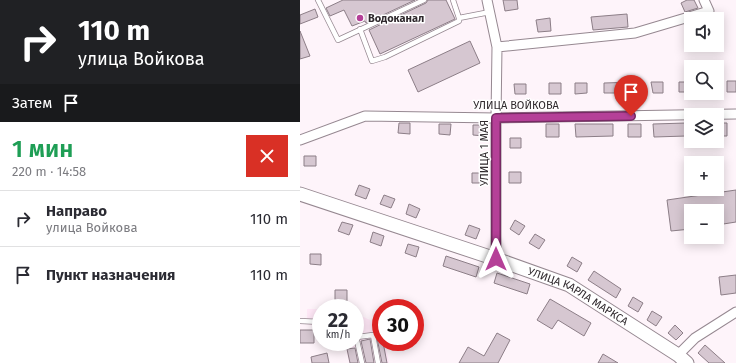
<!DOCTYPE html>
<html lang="ru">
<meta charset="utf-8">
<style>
:root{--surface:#fff;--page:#f7f7f7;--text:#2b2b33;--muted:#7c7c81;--line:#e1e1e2}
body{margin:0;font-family:"Fira Sans",sans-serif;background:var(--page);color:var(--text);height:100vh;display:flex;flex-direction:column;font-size:15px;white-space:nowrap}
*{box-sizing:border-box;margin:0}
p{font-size:13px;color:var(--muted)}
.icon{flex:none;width:22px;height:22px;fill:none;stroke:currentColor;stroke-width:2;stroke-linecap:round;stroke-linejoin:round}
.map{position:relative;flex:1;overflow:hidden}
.side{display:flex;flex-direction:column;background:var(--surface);width:300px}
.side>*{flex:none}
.banner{background:#202124;color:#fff;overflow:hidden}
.fabs{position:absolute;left:384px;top:12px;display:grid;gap:8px}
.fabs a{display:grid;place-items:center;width:40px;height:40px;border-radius:0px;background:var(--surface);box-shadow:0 2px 10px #0003;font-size:20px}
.speed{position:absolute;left:12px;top:299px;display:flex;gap:8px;font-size:20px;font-weight:700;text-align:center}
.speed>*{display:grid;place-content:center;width:52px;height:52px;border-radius:50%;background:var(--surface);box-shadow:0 2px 10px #0003;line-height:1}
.speed small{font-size:10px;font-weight:400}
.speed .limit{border:6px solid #d22;background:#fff;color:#111}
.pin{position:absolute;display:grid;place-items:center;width:34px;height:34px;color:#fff;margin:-41px -17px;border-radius:50% 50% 50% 0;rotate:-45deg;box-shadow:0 0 4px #0007}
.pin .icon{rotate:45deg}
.me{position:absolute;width:44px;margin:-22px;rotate:0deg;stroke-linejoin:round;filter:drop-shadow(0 0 3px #0008)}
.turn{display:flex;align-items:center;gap:14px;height:84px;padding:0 12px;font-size:18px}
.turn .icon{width:52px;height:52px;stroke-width:2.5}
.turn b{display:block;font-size:28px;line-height:34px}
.then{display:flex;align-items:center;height:38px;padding:0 12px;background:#0003;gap:8px;font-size:15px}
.round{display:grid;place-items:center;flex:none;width:42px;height:42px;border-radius:0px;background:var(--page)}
.headline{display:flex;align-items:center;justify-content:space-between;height:68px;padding:0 12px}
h1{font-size:24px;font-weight:600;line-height:30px;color:#1e9e55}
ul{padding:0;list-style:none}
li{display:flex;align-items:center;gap:12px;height:56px;padding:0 12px;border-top:1px solid var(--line)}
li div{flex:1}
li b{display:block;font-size:15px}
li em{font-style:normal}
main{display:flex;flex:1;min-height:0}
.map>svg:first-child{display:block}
.built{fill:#ffe8f7}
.building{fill:#d6c7d1;stroke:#8c7e87}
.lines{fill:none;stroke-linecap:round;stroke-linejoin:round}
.lane-casing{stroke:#968891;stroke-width:6}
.street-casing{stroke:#968891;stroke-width:11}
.secondary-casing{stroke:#968891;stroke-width:15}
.lane{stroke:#fff;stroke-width:4.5}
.street{stroke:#fff;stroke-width:9}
.secondary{stroke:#fff;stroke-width:13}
.route-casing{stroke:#762a63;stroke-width:10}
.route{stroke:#b54098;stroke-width:7}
.poi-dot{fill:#b54098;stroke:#fff;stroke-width:1.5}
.labels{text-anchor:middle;stroke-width:3;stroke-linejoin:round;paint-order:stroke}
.poi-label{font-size:11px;font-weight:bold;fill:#2f292d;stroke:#fff;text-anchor:start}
.street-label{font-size:11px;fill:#2f292d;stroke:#fff}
</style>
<main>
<section class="side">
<div class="banner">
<div class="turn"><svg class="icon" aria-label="right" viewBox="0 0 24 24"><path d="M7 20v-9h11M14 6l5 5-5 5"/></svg><div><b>110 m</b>улица Войкова</div></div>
<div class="then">Затем<svg class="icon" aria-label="arrive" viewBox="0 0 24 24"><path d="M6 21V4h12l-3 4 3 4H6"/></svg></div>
</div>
<div class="headline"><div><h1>1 мин</h1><p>220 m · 14:58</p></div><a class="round" style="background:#d93025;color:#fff"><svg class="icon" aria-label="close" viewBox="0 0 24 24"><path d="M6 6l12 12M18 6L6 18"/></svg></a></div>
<ul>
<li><svg class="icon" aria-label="right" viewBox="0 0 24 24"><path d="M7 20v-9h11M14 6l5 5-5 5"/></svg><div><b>Направо</b><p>улица Войкова</p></div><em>110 m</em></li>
<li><svg class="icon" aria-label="arrive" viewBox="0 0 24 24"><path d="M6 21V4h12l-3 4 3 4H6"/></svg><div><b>Пункт назначения</b></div><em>110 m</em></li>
</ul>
</section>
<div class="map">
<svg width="436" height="363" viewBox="0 0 436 363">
<rect width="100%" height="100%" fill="#fef4fa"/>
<path class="built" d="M 7,309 L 21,309 L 21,328 L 7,324 Z
M 55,313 L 81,325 L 81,342 L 85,342 L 89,363 L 49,363 L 45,342 L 55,342 Z"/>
<path class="building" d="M 43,0 L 115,0 L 66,23 L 65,21 L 52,26 L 44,10 L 30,16 L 26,8 Z
M 128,0 L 146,0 L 155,19 L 80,54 L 69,30 L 126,3 Z
M 203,0 L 217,0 L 218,9 L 205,11 Z
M 387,0 L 394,0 L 398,8 L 385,12 L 381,3 Z
M 15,9 L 18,17 L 0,24 L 0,15 Z
M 327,14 L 328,27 L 293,30 L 291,17 Z
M 250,18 L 251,31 L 238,32 L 236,20 Z
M 0,31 L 10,56 L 0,59 Z
M 170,41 L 180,63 L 118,92 L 108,70 Z
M 427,81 L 436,81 L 436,92 L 427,92 Z
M 337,82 L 337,93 L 304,93 L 304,83 Z
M 351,82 L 363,82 L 363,93 L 353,93 Z
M 379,82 L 391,82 L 391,92 L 379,92 Z
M 249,83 L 261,83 L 261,94 L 249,94 Z
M 275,83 L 287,83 L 287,93 L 275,94 Z
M 214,84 L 226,84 L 226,94 L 215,94 Z
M 99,123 L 110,123 L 110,134 L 98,133 Z
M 386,123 L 386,136 L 354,137 L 353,124 Z
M 417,123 L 427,123 L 427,136 L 417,136 Z
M 139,124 L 151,124 L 150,135 L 139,134 Z
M 246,124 L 259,124 L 259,137 L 246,137 Z
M 275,124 L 313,124 L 313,136 L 276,137 Z
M 328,124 L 341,124 L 341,137 L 328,137 Z
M 173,125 L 184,125 L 184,136 L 173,135 Z
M 210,138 L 221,138 L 221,148 L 210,148 Z
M 4,156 L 16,156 L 16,166 L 4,166 Z
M 209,172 L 221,172 L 221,183 L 209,183 Z
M 172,173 L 183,173 L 183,183 L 172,183 Z
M 59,185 L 70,189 L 66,199 L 55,195 Z
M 436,190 L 436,222 L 417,225 L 417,211 L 391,211 L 391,229 L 371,231 L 367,200 Z
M 84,195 L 95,199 L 91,208 L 80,204 Z
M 109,204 L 120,209 L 116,218 L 106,214 Z
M 215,220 L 225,226 L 219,235 L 210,229 Z
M 42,222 L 53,225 L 49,235 L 38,231 Z
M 169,225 L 180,229 L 176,239 L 165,235 Z
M 73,232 L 84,236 L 81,246 L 70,242 Z
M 235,234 L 245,240 L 239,249 L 229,243 Z
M 108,244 L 119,247 L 116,257 L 105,253 Z
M 10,254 L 21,254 L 21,265 L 10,264 Z
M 146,256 L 179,267 L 176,277 L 143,266 Z
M 272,257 L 282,263 L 277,272 L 267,266 Z
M 294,271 L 321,289 L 316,298 L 288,280 Z
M 197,273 L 230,284 L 227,294 L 194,283 Z
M 436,275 L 436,293 L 421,295 L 419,277 Z
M 35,290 L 47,290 L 47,301 L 35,300 Z
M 333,297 L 343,303 L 338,312 L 328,306 Z
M 250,299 L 291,323 L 284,336 L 258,320 L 252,329 L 237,320 Z
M 352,311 L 362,317 L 356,326 L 347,320 Z
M 375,325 L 383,333 L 376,340 L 368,333 Z
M 0,330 L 14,330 L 14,343 L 0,343 Z
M 197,333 L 210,340 L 198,363 L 159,363 L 168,347 L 184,356 Z
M 77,338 L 81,338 L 81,342 L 83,342 L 87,363 L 82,363 Z
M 70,339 L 74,363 L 66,363 L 61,341 Z
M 405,345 L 425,363 L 409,363 L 398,353 Z
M 55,348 L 58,363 L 50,363 L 47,349 Z
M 27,353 L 29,363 L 12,363 L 11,357 Z
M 303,354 L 318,363 L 298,363 Z"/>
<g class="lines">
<g class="lane-casing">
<path id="lane" d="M 18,0 L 38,40 L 124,0
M 159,18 L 190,12
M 60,29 L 72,61 L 85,57 L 159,21 L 159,18 L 153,0
M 0,321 L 21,322
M 56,336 L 62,363
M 57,337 L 73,335 L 78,363"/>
</g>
<g class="street-casing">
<path id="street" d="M 187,0 L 197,47 L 196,118 L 196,259
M 197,47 L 335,33 L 409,11 L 404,0
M 0,140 L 65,116 L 196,118 L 436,114
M 378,355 L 395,338 L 436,312"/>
</g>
<g class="secondary-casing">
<g id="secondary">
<path id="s1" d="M 0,194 L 196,259 L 269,285 L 378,355 L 387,363"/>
</g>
</g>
<use href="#lane" class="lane"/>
<use href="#street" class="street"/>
<use href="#secondary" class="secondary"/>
</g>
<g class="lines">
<g class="route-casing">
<path id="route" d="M 196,259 L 196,118 L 331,116"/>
</g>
<use href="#route" class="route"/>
</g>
<circle class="poi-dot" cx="60" cy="18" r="4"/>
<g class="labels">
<g class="poi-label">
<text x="68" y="22">Водоканал</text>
</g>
<g class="street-label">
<text x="216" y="109">УЛИЦА ВОЙКОВА</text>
<text transform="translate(184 153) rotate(-90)" y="4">УЛИЦА 1 МАЯ</text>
<text dy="4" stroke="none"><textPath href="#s1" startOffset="297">УЛИЦА КАРЛА МАРКСА</textPath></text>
</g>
</g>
</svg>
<div class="fabs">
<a><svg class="icon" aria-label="sound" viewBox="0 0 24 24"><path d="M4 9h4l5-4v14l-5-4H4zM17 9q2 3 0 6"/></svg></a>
<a><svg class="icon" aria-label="search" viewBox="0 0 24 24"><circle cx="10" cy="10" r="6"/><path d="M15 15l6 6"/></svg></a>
<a><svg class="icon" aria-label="layers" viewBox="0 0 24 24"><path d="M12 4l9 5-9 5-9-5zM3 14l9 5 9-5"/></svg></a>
<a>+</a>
<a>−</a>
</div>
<div class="speed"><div>22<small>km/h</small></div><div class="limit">30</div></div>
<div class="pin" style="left:331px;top:116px;background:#d93025"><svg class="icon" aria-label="arrive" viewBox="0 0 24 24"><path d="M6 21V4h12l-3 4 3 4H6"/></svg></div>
<svg class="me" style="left:196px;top:259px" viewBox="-20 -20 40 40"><path d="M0-17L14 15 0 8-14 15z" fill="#b54098" stroke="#fff" stroke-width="4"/></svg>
</div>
</main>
